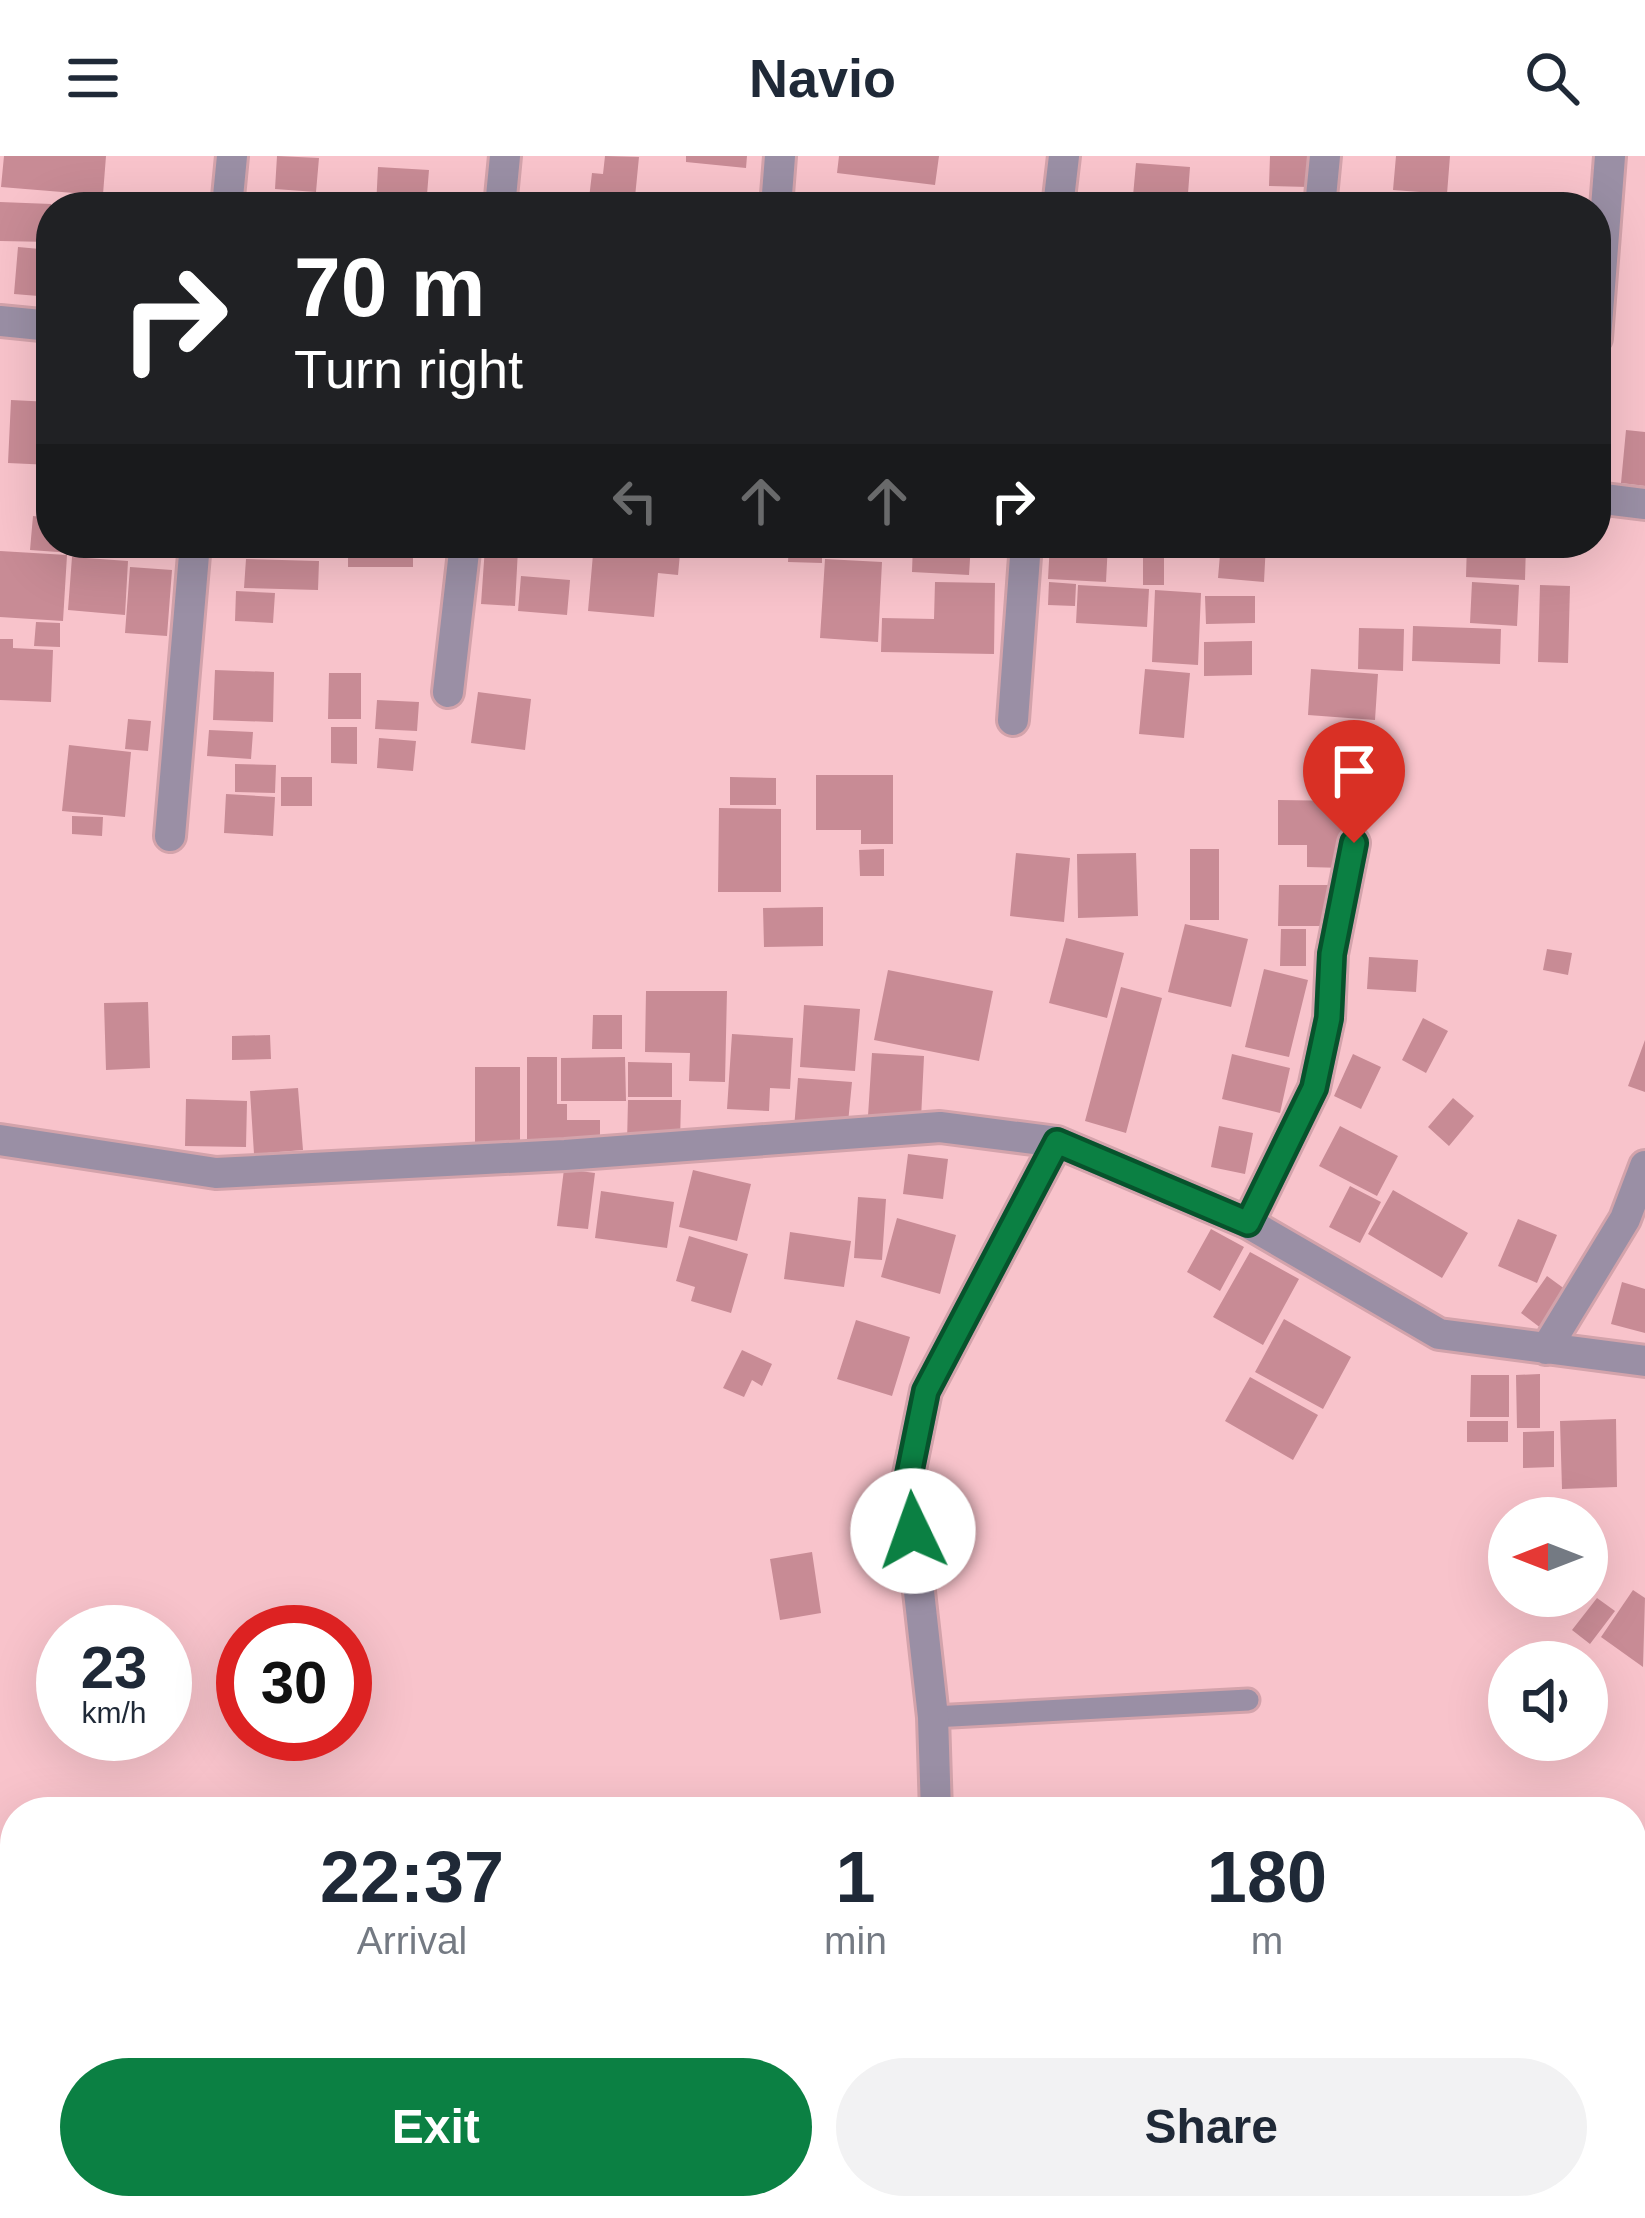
<!DOCTYPE html>
<style>
:root{--surface:#fff;--page:#f2f2f3;--text:#1f2937;--muted:#747a83;--accent:#0b8043}
body{margin:0;font-family:Helvetica,sans-serif;background:var(--page);color:var(--text);height:100vh;display:flex;flex-direction:column;font-size:45px;white-space:nowrap}
*{box-sizing:border-box;margin:0}
p{font-size:39px;color:var(--muted)}
.icon{flex:none;width:66px;height:66px;fill:none;stroke:currentColor;stroke-width:2;stroke-linecap:round;stroke-linejoin:round}
.map{position:relative;flex:1;overflow:hidden}
.details{position:absolute;left:0px;top:1641px;width:1647px;height:423px;display:flex;flex-direction:column;background:var(--surface);border-radius:48px 48px 0 0;box-shadow:0 12px 48px #0002}
.details>*{flex:none}
.guide{position:absolute;left:36px;top:36px;width:1575px;height:366px;border-radius:48px;box-shadow:0 12px 48px #0002;background:#202124;color:#fff;overflow:hidden}
.needle{width:78px;rotate:270deg}
.buttons{position:absolute;left:1488px;top:1341px;display:grid;gap:24px}
.buttons a{display:grid;place-items:center;width:120px;height:120px;border-radius:50%;background:var(--surface);box-shadow:0 12px 48px #0002;font-size:60px}
.speed{position:absolute;left:36px;top:1449px;display:flex;gap:24px;font-size:60px;font-weight:700;text-align:center}
.speed>*{display:grid;place-content:center;width:156px;height:156px;border-radius:50%;background:var(--surface);box-shadow:0 12px 48px #0002;line-height:1}
.speed small{font-size:30px;font-weight:400}
.speed .limit{border:18px solid #d22;background:#fff;color:#111}
.pin{position:absolute;display:grid;place-items:center;width:102px;height:102px;color:#fff;margin:-123px -51px;border-radius:50% 50% 50% 0;rotate:-45deg;box-shadow:0 0 12px #0007}
.pin .icon{rotate:45deg}
.me{position:absolute;width:132px;margin:-66px;rotate:357deg;stroke-linejoin:round;filter:drop-shadow(0 0 9px #0008)}
.turn{display:flex;align-items:center;gap:42px;height:252px;padding:0 60px;font-size:54px}
.turn .icon{width:156px;height:156px;stroke-width:2.5}
.turn b{display:block;font-size:84px;line-height:102px}
.lanes{display:flex;align-items:center;height:114px;padding:0 60px;background:#0003;justify-content:center;gap:60px;direction:ltr}
.lanes .off{opacity:.35}
.eta{display:flex;justify-content:space-evenly;align-items:center;height:204px;text-align:center}
.eta b{font-size:72px;font-weight:800;line-height:84px}
.primary-button{display:flex;gap:24px;margin-top:auto;padding:24px 60px}
.primary-button a{flex:1;height:138px;border-radius:72px;background:var(--accent);color:#fff;font-size:48px;font-weight:800;line-height:138px;text-align:center}
.primary-button a+a{background:var(--page);color:var(--text)}
header{display:flex;justify-content:space-between;align-items:center;height:156px;padding:0 60px;background:var(--surface);font-size:54px;font-weight:800}
.map>svg:first-child{display:block}
.building{fill:#c88b95}
.lines{fill:none;stroke-linecap:round;stroke-linejoin:round}
.service-casing{stroke:#d3a3ab;stroke-width:27}
.minor-casing{stroke:#d3a3ab;stroke-width:36}
.service{stroke:#9a8fa5;stroke-width:21}
.minor{stroke:#9a8fa5;stroke-width:30}
.route-casing{stroke:#07532c;stroke-width:30}
.route{stroke:#0b8043;stroke-width:21}
</style>
<header><svg class="icon" aria-label="menu" viewBox="0 0 24 24"><path d="M4 6h16M4 12h16M4 18h16"/></svg>Navio<svg class="icon" aria-label="search" viewBox="0 0 24 24"><circle cx="10" cy="10" r="6"/><path d="M15 15l6 6"/></svg></header>
<div class="map">
<svg width="1645" height="2062" viewBox="0 0 1645 2062">
<rect width="100%" height="100%" fill="#f8c3cb"/>
<path class="building" d="M 4,0 L 106,0 L 102,51 L 73,51 L 74,37 L 1,31 Z
M 277,0 L 319,2 L 316,36 L 275,33 Z
M 605,0 L 639,1 L 634,51 L 588,51 L 592,17 L 603,18 Z
M 686,0 L 747,0 L 746,12 L 686,6 Z
M 839,0 L 939,0 L 935,29 L 837,17 Z
M 1270,0 L 1308,0 L 1308,31 L 1269,30 Z
M 1396,0 L 1450,0 L 1447,38 L 1393,34 Z
M 1136,7 L 1190,11 L 1187,51 L 1132,51 Z
M 378,11 L 429,14 L 426,51 L 376,51 Z
M 0,46 L 51,48 L 51,86 L 0,85 Z
M 18,91 L 51,94 L 51,141 L 14,138 Z
M 11,244 L 51,246 L 51,309 L 8,307 Z
M 1626,274 L 1645,276 L 1645,330 L 1621,327 Z
M 33,360 L 51,362 L 51,387 L 73,387 L 72,397 L 30,394 Z
M 260,387 L 321,387 L 321,400 L 260,400 Z
M 348,387 L 413,387 L 413,411 L 348,411 Z
M 594,387 L 681,387 L 678,419 L 658,417 L 654,461 L 588,455 Z
M 789,387 L 835,387 L 835,400 L 822,399 L 822,407 L 788,406 Z
M 913,387 L 971,387 L 969,419 L 912,416 Z
M 1050,387 L 1108,387 L 1106,426 L 1048,423 Z
M 1143,387 L 1164,387 L 1164,429 L 1143,429 Z
M 1221,387 L 1266,387 L 1264,426 L 1218,422 Z
M 1467,387 L 1526,387 L 1525,424 L 1466,421 Z
M 485,391 L 518,393 L 515,450 L 481,448 Z
M 0,395 L 67,399 L 63,465 L 0,461 Z
M 72,401 L 128,405 L 125,459 L 68,454 Z
M 246,403 L 319,405 L 318,434 L 244,432 Z
M 825,403 L 882,406 L 878,486 L 820,482 Z
M 130,411 L 172,414 L 167,480 L 125,477 Z
M 521,420 L 570,424 L 567,459 L 518,455 Z
M 935,426 L 995,427 L 994,498 L 881,496 L 882,462 L 934,463 Z
M 1049,426 L 1076,428 L 1075,450 L 1048,449 Z
M 1472,426 L 1519,429 L 1517,470 L 1470,467 Z
M 1078,429 L 1149,433 L 1147,471 L 1076,467 Z
M 1540,429 L 1570,430 L 1568,507 L 1538,506 Z
M 1155,434 L 1201,437 L 1198,509 L 1152,506 Z
M 236,435 L 275,437 L 273,467 L 235,465 Z
M 1205,440 L 1255,440 L 1255,467 L 1206,468 Z
M 36,466 L 60,467 L 60,491 L 34,490 Z
M 1413,470 L 1501,473 L 1500,508 L 1412,505 Z
M 1359,472 L 1404,473 L 1403,515 L 1358,513 Z
M 0,483 L 13,483 L 13,492 L 53,494 L 51,546 L 0,544 Z
M 1252,485 L 1252,519 L 1204,520 L 1204,486 Z
M 1145,513 L 1190,517 L 1184,582 L 1139,578 Z
M 1311,513 L 1378,518 L 1375,564 L 1308,559 Z
M 215,514 L 274,516 L 273,566 L 213,564 Z
M 329,517 L 361,517 L 361,563 L 328,563 Z
M 478,536 L 531,543 L 525,594 L 471,587 Z
M 377,544 L 419,546 L 417,575 L 375,573 Z
M 128,563 L 151,565 L 148,595 L 125,593 Z
M 331,571 L 357,571 L 357,608 L 331,607 Z
M 209,574 L 253,576 L 251,603 L 207,600 Z
M 379,582 L 416,585 L 413,615 L 377,612 Z
M 69,589 L 131,596 L 125,661 L 62,655 Z
M 235,608 L 276,609 L 275,637 L 235,636 Z
M 816,619 L 893,619 L 893,688 L 861,688 L 861,674 L 816,674 Z
M 281,621 L 312,621 L 312,650 L 281,650 Z
M 730,621 L 776,622 L 776,649 L 730,649 Z
M 226,638 L 275,641 L 273,680 L 224,677 Z
M 1278,644 L 1346,645 L 1345,712 L 1307,711 L 1307,689 L 1278,689 Z
M 719,652 L 781,653 L 781,736 L 718,736 Z
M 72,660 L 103,661 L 102,680 L 72,678 Z
M 884,693 L 884,720 L 860,720 L 859,694 Z
M 1190,693 L 1219,693 L 1219,764 L 1190,764 Z
M 1016,697 L 1070,702 L 1064,766 L 1010,760 Z
M 1136,697 L 1138,760 L 1078,762 L 1077,698 Z
M 1279,729 L 1330,729 L 1329,770 L 1278,770 Z
M 823,751 L 823,790 L 764,791 L 763,752 Z
M 1185,768 L 1248,783 L 1231,851 L 1168,836 Z
M 1281,773 L 1306,773 L 1306,810 L 1280,810 Z
M 1066,782 L 1124,797 L 1107,862 L 1049,847 Z
M 1547,793 L 1572,797 L 1568,819 L 1543,814 Z
M 1369,801 L 1418,804 L 1416,836 L 1367,833 Z
M 1264,813 L 1308,824 L 1289,901 L 1245,891 Z
M 888,814 L 993,835 L 979,905 L 874,884 Z
M 1121,831 L 1162,842 L 1126,977 L 1085,965 Z
M 646,835 L 727,835 L 725,926 L 689,925 L 690,897 L 645,896 Z
M 148,846 L 150,912 L 106,914 L 104,847 Z
M 804,849 L 860,853 L 855,915 L 800,911 Z
M 593,859 L 622,859 L 622,893 L 592,893 Z
M 1423,862 L 1448,875 L 1426,917 L 1402,904 Z
M 732,878 L 793,882 L 790,933 L 770,932 L 769,955 L 727,953 Z
M 270,879 L 271,903 L 232,904 L 232,880 Z
M 1645,884 L 1645,936 L 1628,930 Z
M 872,897 L 924,900 L 921,963 L 868,960 Z
M 1232,898 L 1290,912 L 1280,957 L 1222,943 Z
M 1353,898 L 1381,911 L 1361,953 L 1334,940 Z
M 527,901 L 557,901 L 557,948 L 567,948 L 567,964 L 600,964 L 600,991 L 527,991 Z
M 625,901 L 626,945 L 561,945 L 561,902 Z
M 628,906 L 672,907 L 672,941 L 628,941 Z
M 475,911 L 520,911 L 520,990 L 475,990 Z
M 798,922 L 852,926 L 847,977 L 794,973 Z
M 298,932 L 303,994 L 254,998 L 250,935 Z
M 1453,942 L 1474,960 L 1449,990 L 1428,971 Z
M 186,943 L 247,945 L 246,991 L 185,990 Z
M 628,944 L 681,944 L 680,987 L 627,987 Z
M 1219,970 L 1253,977 L 1245,1018 L 1211,1011 Z
M 1340,970 L 1398,1000 L 1377,1040 L 1319,1010 Z
M 908,998 L 948,1003 L 943,1043 L 903,1038 Z
M 564,1013 L 595,1017 L 588,1073 L 557,1070 Z
M 693,1014 L 751,1028 L 737,1085 L 679,1071 Z
M 1350,1030 L 1381,1046 L 1360,1087 L 1329,1071 Z
M 1393,1034 L 1468,1077 L 1442,1122 L 1368,1078 Z
M 601,1035 L 674,1046 L 667,1092 L 595,1082 Z
M 858,1041 L 886,1043 L 882,1104 L 854,1102 Z
M 897,1062 L 956,1079 L 940,1138 L 881,1121 Z
M 1518,1063 L 1557,1079 L 1537,1127 L 1498,1110 Z
M 1211,1073 L 1244,1091 L 1220,1135 L 1187,1116 Z
M 790,1076 L 851,1085 L 844,1131 L 784,1123 Z
M 689,1080 L 748,1098 L 731,1157 L 691,1145 L 695,1131 L 676,1125 Z
M 1250,1096 L 1299,1123 L 1263,1189 L 1213,1161 Z
M 1547,1120 L 1573,1139 L 1546,1176 L 1521,1157 Z
M 1622,1126 L 1645,1133 L 1645,1177 L 1611,1168 Z
M 1284,1163 L 1351,1201 L 1323,1253 L 1255,1216 Z
M 856,1164 L 910,1181 L 892,1240 L 837,1223 Z
M 742,1194 L 772,1208 L 762,1230 L 752,1224 L 744,1241 L 723,1232 Z
M 1540,1218 L 1540,1272 L 1517,1272 L 1516,1219 Z
M 1471,1219 L 1509,1219 L 1509,1261 L 1470,1261 Z
M 1250,1221 L 1318,1259 L 1293,1304 L 1225,1265 Z
M 1616,1263 L 1617,1331 L 1562,1333 L 1560,1265 Z
M 1467,1265 L 1508,1265 L 1508,1286 L 1467,1286 Z
M 1554,1275 L 1554,1311 L 1523,1312 L 1523,1276 Z
M 812,1396 L 821,1457 L 780,1464 L 770,1403 Z
M 1633,1434 L 1645,1442 L 1643,1511 L 1601,1481 Z
M 1597,1442 L 1615,1455 L 1590,1488 L 1572,1474 Z"/>
<g class="lines">
<g class="service-casing">
<path id="service" d="M 933,1561 L 1248,1544"/>
</g>
<g class="minor-casing">
<path id="minor" d="M 227,51 L 232,0
M 500,51 L 505,0
M 776,51 L 780,0
M 1058,51 L 1064,0
M 1320,51 L 1325,0
M 0,165 L 51,170
M 1596,182 L 1610,0
M 1596,342 L 1645,348
M 448,536 L 465,387
M 1013,564 L 1026,387
M 170,680 L 195,387
M 0,984 L 216,1017 L 565,999 L 940,971 L 1057,986 L 1248,1067 L 1439,1178 L 1645,1205
M 1248,1067 L 1314,932 L 1329,862 L 1332,798 L 1354,687
M 1546,1193 L 1625,1063 L 1645,1010
M 936,1656 L 933,1561 L 907,1328 L 926,1235 L 1057,986
M 1632,2032 L 1645,2029
M 914,2062 L 914,2049
M 1472,2062 L 1541,2049"/>
</g>
<use href="#service" class="service"/>
<use href="#minor" class="minor"/>
</g>
<g class="lines">
<g class="route-casing">
<path id="route" d="M 913,1375 L 907,1328 L 926,1235 L 1057,986 L 1248,1067 L 1314,932 L 1329,862 L 1332,798 L 1354,687"/>
</g>
<use href="#route" class="route"/>
</g>
</svg>
<div class="buttons">
<a><svg class="needle" viewBox="-14 -14 28 28"><path d="M0-13l5 13h-10z" fill="#e53935"/><path d="M0 13l5-13h-10z" fill="#747a83"/></svg></a>
<a><svg class="icon" aria-label="sound" viewBox="0 0 24 24"><path d="M4 9h4l5-4v14l-5-4H4zM17 9q2 3 0 6"/></svg></a>
</div>
<div class="speed"><div>23<small>km/h</small></div><div class="limit">30</div></div>
<div class="pin" style="left:1354px;top:687px;background:#d93025"><svg class="icon" aria-label="arrive" viewBox="0 0 24 24"><path d="M6 21V4h12l-3 4 3 4H6"/></svg></div>
<svg class="me" style="left:913px;top:1375px" viewBox="-20 -20 40 40"><circle r="19" fill="#fff"/><path d="M0-13L10 11 0 6-10 11z" fill="#0b8043"/></svg>
<div class="guide">
<div class="turn"><svg class="icon" aria-label="right" viewBox="0 0 24 24"><path d="M7 20v-9h11M14 6l5 5-5 5"/></svg><div><b>70 m</b>Turn right</div></div>
<div class="lanes"><svg class="icon off" aria-label="left" viewBox="0 0 24 24"><path d="M17 20v-9H6M10 6l-5 5 5 5"/></svg><svg class="icon off" aria-label="ahead" viewBox="0 0 24 24"><path d="M12 20V5M6 11l6-6 6 6"/></svg><svg class="icon off" aria-label="ahead" viewBox="0 0 24 24"><path d="M12 20V5M6 11l6-6 6 6"/></svg><svg class="icon" aria-label="right" viewBox="0 0 24 24"><path d="M7 20v-9h11M14 6l5 5-5 5"/></svg></div>
</div>
<section class="details">
<div class="eta">
<div><b>22:37</b><p>Arrival</p></div>
<div><b>1</b><p>min</p></div>
<div><b>180</b><p>m</p></div>
</div>
<div class="primary-button"><a>Exit</a><a>Share</a></div>
</section>
</div>
